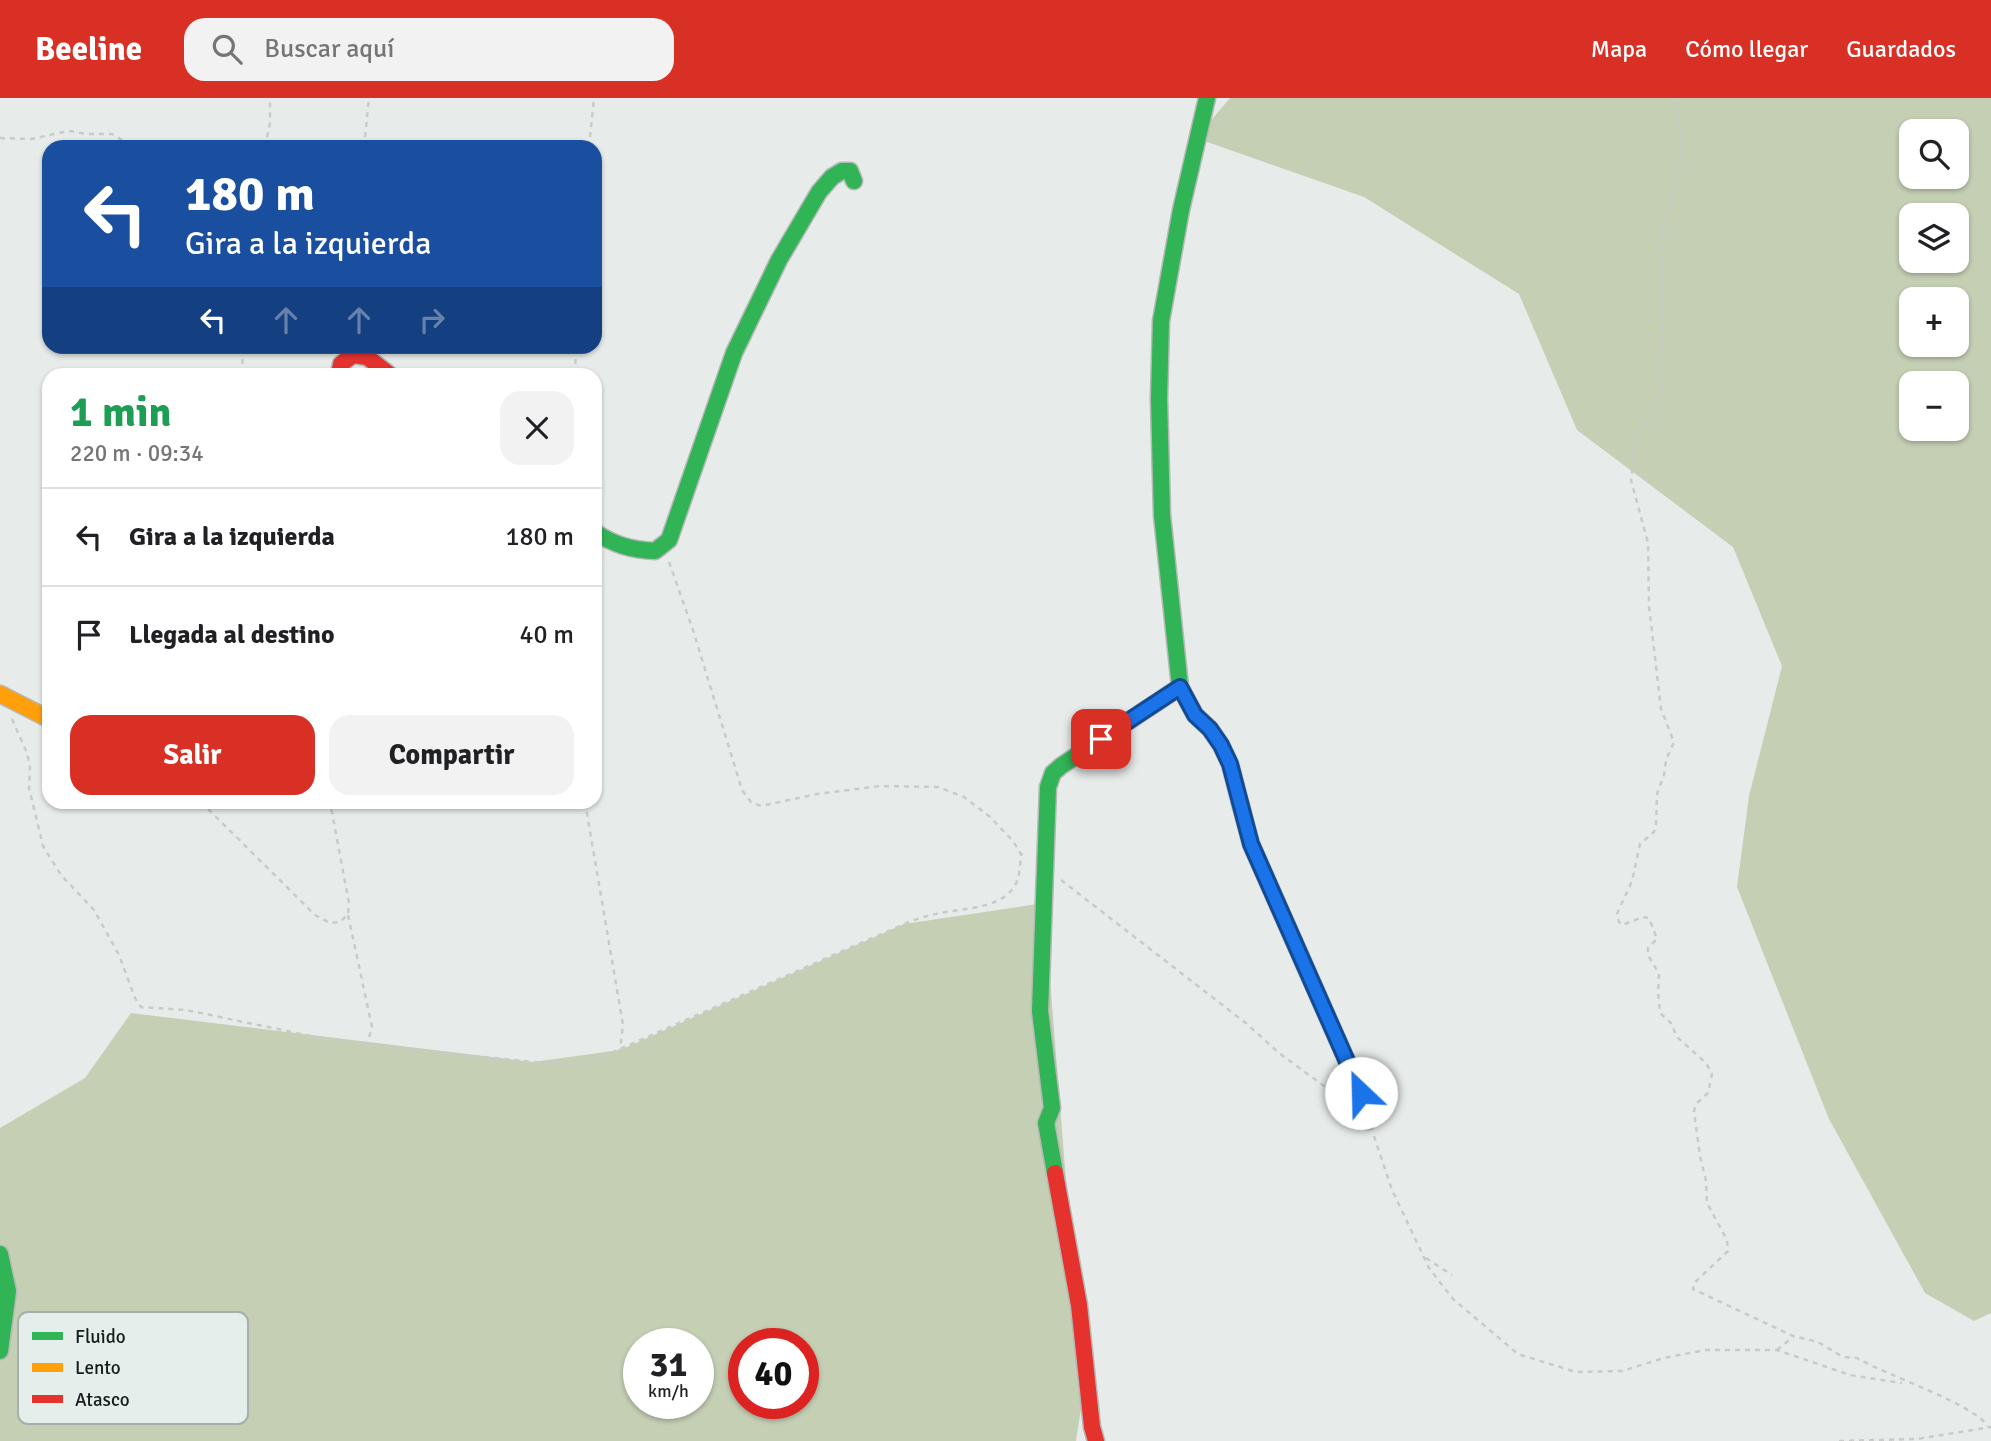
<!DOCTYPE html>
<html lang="es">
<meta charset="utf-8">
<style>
:root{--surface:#fff;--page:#f2f2f2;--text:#202124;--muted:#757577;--line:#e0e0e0;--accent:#d93025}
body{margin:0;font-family:Signika,sans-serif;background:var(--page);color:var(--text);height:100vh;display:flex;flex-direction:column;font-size:26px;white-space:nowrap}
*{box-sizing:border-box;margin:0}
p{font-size:23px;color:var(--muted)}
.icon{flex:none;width:38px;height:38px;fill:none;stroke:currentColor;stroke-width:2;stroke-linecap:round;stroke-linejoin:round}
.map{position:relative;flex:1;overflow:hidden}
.panel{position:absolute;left:42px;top:270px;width:560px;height:441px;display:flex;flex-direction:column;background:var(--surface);border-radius:21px;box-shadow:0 2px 5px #0004}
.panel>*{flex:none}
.top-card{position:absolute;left:42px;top:42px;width:560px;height:214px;border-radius:21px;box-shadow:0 2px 5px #0004;background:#1a4fa0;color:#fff;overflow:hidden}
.controls{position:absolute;left:1899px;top:21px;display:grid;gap:14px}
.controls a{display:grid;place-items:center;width:70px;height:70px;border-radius:14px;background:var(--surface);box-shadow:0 2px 5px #0004;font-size:35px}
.speed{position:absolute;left:623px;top:1230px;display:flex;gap:14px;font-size:35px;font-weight:700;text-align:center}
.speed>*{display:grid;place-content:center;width:91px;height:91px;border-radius:50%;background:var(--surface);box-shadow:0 2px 5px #0004;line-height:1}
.speed small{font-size:18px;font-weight:400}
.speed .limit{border:10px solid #d22;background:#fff;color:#111}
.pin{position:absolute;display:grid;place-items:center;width:60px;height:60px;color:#fff;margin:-30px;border-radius:14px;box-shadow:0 4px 10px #0006}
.me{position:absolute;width:77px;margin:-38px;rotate:336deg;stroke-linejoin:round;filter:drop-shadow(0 0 5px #0008)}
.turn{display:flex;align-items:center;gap:24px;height:147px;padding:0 28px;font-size:32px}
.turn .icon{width:91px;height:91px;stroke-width:2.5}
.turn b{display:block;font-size:49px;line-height:60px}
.lanes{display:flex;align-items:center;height:66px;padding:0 28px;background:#0003;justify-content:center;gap:35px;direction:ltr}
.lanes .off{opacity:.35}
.round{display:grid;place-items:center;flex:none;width:74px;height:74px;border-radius:21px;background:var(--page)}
.headline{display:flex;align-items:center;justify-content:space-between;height:119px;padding:0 28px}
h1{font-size:42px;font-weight:700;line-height:52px;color:#1e9e55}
.button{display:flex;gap:14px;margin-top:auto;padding:14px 28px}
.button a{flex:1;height:80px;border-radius:21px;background:var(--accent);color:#fff;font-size:28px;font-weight:700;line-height:80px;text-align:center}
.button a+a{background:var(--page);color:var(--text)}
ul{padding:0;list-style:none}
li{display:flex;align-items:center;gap:21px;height:98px;padding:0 28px;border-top:2px solid var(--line)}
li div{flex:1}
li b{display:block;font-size:26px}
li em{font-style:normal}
header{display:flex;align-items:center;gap:42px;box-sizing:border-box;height:98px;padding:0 35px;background:var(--accent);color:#fff}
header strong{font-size:33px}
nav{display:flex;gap:38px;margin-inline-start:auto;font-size:24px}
.search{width:490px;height:63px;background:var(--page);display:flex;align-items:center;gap:18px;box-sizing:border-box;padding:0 24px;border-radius:21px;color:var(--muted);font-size:26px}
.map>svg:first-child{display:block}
.forest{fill:#c5cfb4;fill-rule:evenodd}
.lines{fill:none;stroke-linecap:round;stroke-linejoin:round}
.fast-casing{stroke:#b4b8b6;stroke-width:19}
.slow-casing{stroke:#b4b8b6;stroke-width:19}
.jam-casing{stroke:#b4b8b6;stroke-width:19}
.path{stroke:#c9cbca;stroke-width:2.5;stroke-dasharray:5 5;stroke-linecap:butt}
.fast{stroke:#30b455;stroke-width:16}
.slow{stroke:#ff9f0a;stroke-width:16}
.jam{stroke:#e5322d;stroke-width:16}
.route-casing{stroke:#114b97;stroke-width:18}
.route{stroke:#1a73e8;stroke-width:12}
.key{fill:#e4efeb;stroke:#a6afac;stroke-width:2}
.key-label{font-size:19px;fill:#171b1a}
</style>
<header>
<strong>Beeline</strong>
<div class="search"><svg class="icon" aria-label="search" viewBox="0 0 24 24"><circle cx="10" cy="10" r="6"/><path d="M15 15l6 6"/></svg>Buscar aquí</div>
<nav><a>Mapa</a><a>Cómo llegar</a><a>Guardados</a></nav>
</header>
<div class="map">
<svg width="1991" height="1343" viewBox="0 0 1991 1343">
<rect width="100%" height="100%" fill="#e7ecea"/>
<path class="forest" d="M 1230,0 L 1991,0 L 1991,1215 L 1974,1223 L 1925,1195 L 1829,1021 L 1737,789 L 1749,698 L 1782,568 L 1733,449 L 1577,332 L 1519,196 L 1364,99 L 1196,40 ZM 1911,33 L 1956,33 L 1956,79 L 1911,79 ZM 1911,117 L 1956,117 L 1956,163 L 1911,163 ZM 1911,201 L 1956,201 L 1956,247 L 1911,247 ZM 1911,285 L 1956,285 L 1956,331 L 1911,331 Z
M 1044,805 L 1083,1298 L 1076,1343 L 0,1343 L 0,1030 L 85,980 L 131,915 L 533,964 L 620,952 L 904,826 ZM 639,1246 L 698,1246 L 698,1306 L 639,1306 ZM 744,1246 L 803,1246 L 803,1306 L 744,1306 Z"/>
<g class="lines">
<g class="fast-casing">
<path id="fast" d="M 1207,0 L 1181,112 L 1161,223 L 1159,301 L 1162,417 L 1180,589 L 1195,617 L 1210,631 L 1221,647 L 1230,666 L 1240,705
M 595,434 C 614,447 632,452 655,453 L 669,442 L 734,255 L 779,162 L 819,94 L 832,79 L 842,73 L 850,73 L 854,83
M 1055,1075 L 1046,1025 L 1052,1010 L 1040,913 L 1048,689 L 1053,675 L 1061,668 L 1180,589
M 0,1156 L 8,1193 L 0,1253"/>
</g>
<g class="slow-casing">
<path id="slow" d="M 0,596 L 49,621
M 1240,705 L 1251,746 L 1361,995 L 1368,1023"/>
</g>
<g class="jam-casing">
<path id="jam" d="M 339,276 L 341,266 L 353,257 L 367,259 L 389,276
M 1055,1075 L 1079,1207 L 1092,1329 L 1096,1343"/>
</g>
<path class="path" d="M 1675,0 L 1680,31 L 1681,57 L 1675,95 L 1661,137 L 1663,185 L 1660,293 L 1654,310 L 1636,341 L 1631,382 L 1648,445 L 1649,508 L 1661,611 L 1674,644 L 1666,662 L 1664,677 L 1657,696 L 1656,727 L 1654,734 L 1640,746 L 1632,783 L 1617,816 L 1619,824 L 1622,827 L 1643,819 L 1649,820 L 1657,841 L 1648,850 L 1648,857 L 1659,876 L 1658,894 L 1660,915 L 1672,926 L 1676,938 L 1706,965 L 1712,976 L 1708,995 L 1696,1006 L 1694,1013 L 1700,1058 L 1706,1083 L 1707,1105 L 1727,1142 L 1728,1153 L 1694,1185 L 1693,1191 L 1793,1238 L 1818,1244 L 1843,1259 L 1857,1260 C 1883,1276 1977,1307 1988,1329
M 0,40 L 31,41 L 69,33 L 87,36 L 112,36 L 134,49
M 265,49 L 270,25 L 270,0
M 364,49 L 369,0
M 589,49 L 594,0
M 242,276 L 243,248
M 575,276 L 576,248
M 669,464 L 693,532 L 742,692 L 751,704 L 761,708 L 817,696 L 881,688 L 938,689 L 964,699 L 989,718 L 1013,743 L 1021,756 L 1027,758
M 12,621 L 27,655 L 30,669 L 29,690 L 43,748 L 61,777 L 94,812 L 119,857 L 135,900 L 141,909 L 186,912 L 340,944 L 533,964 L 572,967 L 588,965 L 904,826 C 914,822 925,818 936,816 C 959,810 999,812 1014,789 C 1020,780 1020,767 1021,756
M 201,704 L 315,817 L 330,825 L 340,824 L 348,816 L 349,805 L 330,704
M 585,704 L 623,927 L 620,952
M 1061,782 L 1247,926 L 1279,955 L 1343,1002
M 348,817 L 372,929 L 367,947
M 1374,1038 L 1392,1092 L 1429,1170 L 1453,1201 L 1518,1256 L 1576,1274 L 1622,1273 L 1664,1260 L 1705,1252 L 1777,1252 L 1850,1277 L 1902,1285
M 1426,1160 L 1452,1177
M 1777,1252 L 1793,1239
M 1839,1343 L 1917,1341 L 1991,1329"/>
<use href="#fast" class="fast"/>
<use href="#slow" class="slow"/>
<use href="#jam" class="jam"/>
</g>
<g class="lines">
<g class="route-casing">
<path id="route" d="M 1101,641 L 1180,589 L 1195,617 L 1210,631 L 1221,647 L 1230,666 L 1251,746 L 1361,995"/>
</g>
<use href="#route" class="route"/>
</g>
<rect x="18" y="1214" width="230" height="112" rx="10" class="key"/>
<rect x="32" y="1234" width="31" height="8" fill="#30b455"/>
<rect x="32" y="1265" width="31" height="9" fill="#ff9f0a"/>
<rect x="32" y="1297" width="31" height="8" fill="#e5322d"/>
<g class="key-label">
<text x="75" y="1245">Fluido</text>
<text x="75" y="1276">Lento</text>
<text x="75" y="1308">Atasco</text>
</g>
</svg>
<div class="controls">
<a><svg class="icon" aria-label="search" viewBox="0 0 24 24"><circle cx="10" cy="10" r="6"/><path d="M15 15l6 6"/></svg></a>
<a><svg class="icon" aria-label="layers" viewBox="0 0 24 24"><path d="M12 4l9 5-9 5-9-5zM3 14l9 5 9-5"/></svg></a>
<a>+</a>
<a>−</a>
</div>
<div class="speed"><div>31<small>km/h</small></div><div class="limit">40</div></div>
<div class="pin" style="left:1101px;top:641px;background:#d93025"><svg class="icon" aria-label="arrive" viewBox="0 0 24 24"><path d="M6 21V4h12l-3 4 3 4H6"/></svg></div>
<svg class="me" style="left:1361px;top:995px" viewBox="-20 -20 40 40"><circle r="19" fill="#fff"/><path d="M0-13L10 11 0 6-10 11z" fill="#1a73e8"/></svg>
<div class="top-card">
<div class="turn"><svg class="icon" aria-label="left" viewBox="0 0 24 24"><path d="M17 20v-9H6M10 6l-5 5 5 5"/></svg><div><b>180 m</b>Gira a la izquierda</div></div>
<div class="lanes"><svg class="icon" aria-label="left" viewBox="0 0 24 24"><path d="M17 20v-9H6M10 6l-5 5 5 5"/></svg><svg class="icon off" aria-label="ahead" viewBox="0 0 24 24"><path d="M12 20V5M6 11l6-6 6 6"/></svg><svg class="icon off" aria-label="ahead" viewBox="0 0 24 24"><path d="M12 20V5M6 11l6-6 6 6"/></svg><svg class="icon off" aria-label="right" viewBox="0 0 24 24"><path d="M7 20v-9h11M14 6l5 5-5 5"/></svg></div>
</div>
<section class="panel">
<div class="headline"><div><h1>1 min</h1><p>220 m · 09:34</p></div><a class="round"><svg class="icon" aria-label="close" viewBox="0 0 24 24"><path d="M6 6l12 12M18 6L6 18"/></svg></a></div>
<ul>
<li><svg class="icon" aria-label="left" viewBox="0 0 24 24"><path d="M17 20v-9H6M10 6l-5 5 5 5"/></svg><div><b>Gira a la izquierda</b></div><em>180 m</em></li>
<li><svg class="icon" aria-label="arrive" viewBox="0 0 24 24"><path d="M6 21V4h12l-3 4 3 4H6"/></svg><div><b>Llegada al destino</b></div><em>40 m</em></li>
</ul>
<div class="button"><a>Salir</a><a>Compartir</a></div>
</section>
</div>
